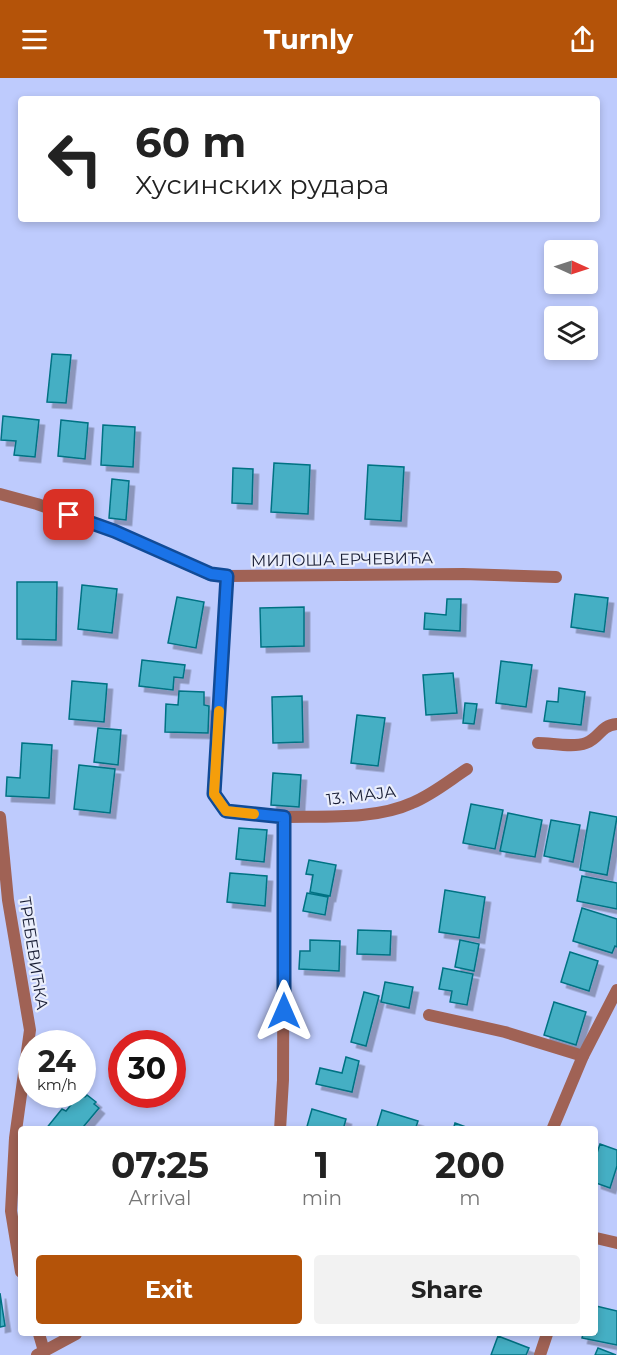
<!DOCTYPE html>
<meta charset="utf-8">
<style>
:root{--surface:#fff;--page:#f2f2f2;--text:#222;--muted:#767676;--accent:#b45309}
body{margin:0;font-family:Montserrat,sans-serif;background:var(--page);color:var(--text);height:100vh;display:flex;flex-direction:column;font-size:22px;white-space:nowrap}
*{box-sizing:border-box;margin:0}
p{font-size:20px;color:var(--muted)}
.icon{flex:none;width:33px;height:33px;fill:none;stroke:currentColor;stroke-width:2;stroke-linecap:round;stroke-linejoin:round}
.map{position:relative;flex:1;overflow:hidden}
.panel{position:absolute;left:18px;top:1048px;width:580px;height:210px;display:flex;flex-direction:column;background:var(--surface);border-radius:6px;box-shadow:0 3px 9px #0003}
.panel>*{flex:none}
.banner{position:absolute;left:18px;top:18px;width:582px;height:126px;border-radius:6px;box-shadow:0 3px 9px #0003;background:#fff;color:var(--text);overflow:hidden}
.needle{width:39px;rotate:93deg}
.tools{position:absolute;left:544px;top:162px;display:grid;gap:12px}
.tools a{display:grid;place-items:center;width:54px;height:54px;border-radius:6px;background:var(--surface);box-shadow:0 3px 9px #0003;font-size:30px}
.speed{position:absolute;left:18px;top:952px;display:flex;gap:12px;font-size:30px;font-weight:700;text-align:center}
.speed>*{display:grid;place-content:center;width:78px;height:78px;border-radius:50%;background:var(--surface);box-shadow:0 3px 9px #0003;line-height:1}
.speed small{font-size:15px;font-weight:400}
.speed .limit{border:9px solid #d22;background:#fff;color:#111}
.pin{position:absolute;display:grid;place-items:center;width:51px;height:51px;color:#fff;margin:-26px;border-radius:12px;box-shadow:0 3px 9px #0006}
.me{position:absolute;width:66px;margin:-33px;rotate:0deg;stroke-linejoin:round;filter:drop-shadow(0 0 4px #0008)}
.turn{display:flex;align-items:center;gap:21px;height:126px;padding:0 18px;font-size:27px}
.turn .icon{width:78px;height:78px;stroke-width:2.5}
.turn b{display:block;font-size:42px;line-height:51px}
.eta{display:flex;justify-content:space-evenly;align-items:center;height:102px;text-align:center}
.eta b{font-size:36px;font-weight:700;line-height:42px}
.cta{display:flex;gap:12px;margin-top:auto;padding:12px 18px}
.cta a{flex:1;height:69px;border-radius:6px;background:var(--accent);color:#fff;font-size:24px;font-weight:700;line-height:69px;text-align:center}
.cta a+a{background:var(--page);color:var(--text)}
header{display:flex;justify-content:space-between;align-items:center;height:78px;padding:0 18px;background:var(--accent);color:#fff;font-size:27px;font-weight:700}
.map>svg:first-child{display:block}
.building{fill:#44afc4;stroke:#027283;stroke-width:1.5;filter:url(#shadow)}
.lines{fill:none;stroke-linecap:round;stroke-linejoin:round}
.service{stroke:#a06255;stroke-width:12}
.minor{stroke:#a06255;stroke-width:12}
.tertiary{stroke:#a06255;stroke-width:12}
.route-casing{stroke:#114b97;stroke-width:15}
.route{stroke:#1a73e8;stroke-width:10}
.slow{stroke:#f59e0b;stroke-width:10}
.labels{text-anchor:middle;stroke-width:4.5;stroke-linejoin:round;paint-order:stroke}
.street-label{font-size:16px;fill:#181d34;stroke:#eaeefb}
</style>
<header><svg class="icon" aria-label="menu" viewBox="0 0 24 24"><path d="M4 6h16M4 12h16M4 18h16"/></svg>Turnly<svg class="icon" aria-label="share" viewBox="0 0 24 24"><path d="M12 15V3M7 8l5-5 5 5M5 13v7h14v-7"/></svg></header>
<div class="map">
<svg width="617" height="1277" viewBox="0 0 617 1277">
<defs>
<filter id="shadow"><feDropShadow dx="5.5" dy="5.5" stdDeviation="0" flood-color="#0004"/></filter>
</defs>
<rect width="100%" height="100%" fill="#becbfd"/>
<path class="building" d="M 52,276 L 71,277 L 66,325 L 47,324 Z
M 3,338 L 39,342 L 35,379 L 14,377 L 16,363 L 1,362 Z
M 61,342 L 88,345 L 85,381 L 58,378 Z
M 103,347 L 135,349 L 133,389 L 101,387 Z
M 274,385 L 310,387 L 308,436 L 271,434 Z
M 368,387 L 404,389 L 401,443 L 365,441 Z
M 233,390 L 253,391 L 252,426 L 232,425 Z
M 112,401 L 129,403 L 126,442 L 109,440 Z
M 17,504 L 57,504 L 56,562 L 17,561 Z
M 82,507 L 117,511 L 112,555 L 78,551 Z
M 575,516 L 608,520 L 604,554 L 571,549 Z
M 177,519 L 204,524 L 196,570 L 168,565 Z
M 447,521 L 461,521 L 460,553 L 424,551 L 425,535 L 446,537 Z
M 304,529 L 304,568 L 261,569 L 260,530 Z
M 142,582 L 185,587 L 183,600 L 174,599 L 173,612 L 139,608 Z
M 501,583 L 532,587 L 526,629 L 496,625 Z
M 453,595 L 457,635 L 426,637 L 423,597 Z
M 72,603 L 107,606 L 104,644 L 69,641 Z
M 559,610 L 585,614 L 581,647 L 544,643 L 547,623 L 558,624 Z
M 179,613 L 204,614 L 204,627 L 209,628 L 208,655 L 165,654 L 166,626 L 178,627 Z
M 302,618 L 303,664 L 273,665 L 272,619 Z
M 465,625 L 477,626 L 474,646 L 463,645 Z
M 357,637 L 385,640 L 378,688 L 351,685 Z
M 98,650 L 121,652 L 118,687 L 94,684 Z
M 22,665 L 52,667 L 49,720 L 6,718 L 7,699 L 20,700 Z
M 79,687 L 115,691 L 110,735 L 74,731 Z
M 273,695 L 301,697 L 299,729 L 271,727 Z
M 471,726 L 503,732 L 495,771 L 463,765 Z
M 590,734 L 617,739 L 607,797 L 580,792 Z
M 508,735 L 542,742 L 535,779 L 500,773 Z
M 551,742 L 580,747 L 573,784 L 544,778 Z
M 239,750 L 267,752 L 264,784 L 236,781 Z
M 309,782 L 336,787 L 330,818 L 310,814 L 313,797 L 306,796 Z
M 230,795 L 267,798 L 265,828 L 227,824 Z
M 582,798 L 617,805 L 617,831 L 577,823 Z
M 445,812 L 485,819 L 479,860 L 439,854 Z
M 307,815 L 328,819 L 325,837 L 303,833 Z
M 582,830 L 617,841 L 617,869 L 615,868 L 612,875 L 573,863 Z
M 358,852 L 391,853 L 390,877 L 357,876 Z
M 310,862 L 340,863 L 339,893 L 299,891 L 300,873 L 310,873 Z
M 460,862 L 479,866 L 474,893 L 455,889 Z
M 570,874 L 598,883 L 589,913 L 561,904 Z
M 443,890 L 473,896 L 467,927 L 450,924 L 452,913 L 439,911 Z
M 385,904 L 413,909 L 409,930 L 381,924 Z
M 364,914 L 379,918 L 366,968 L 351,964 Z
M 554,924 L 586,934 L 576,967 L 544,957 Z
M 346,979 L 359,983 L 352,1014 L 316,1006 L 320,990 L 342,995 Z
M 79,1017 L 85,1019 L 87,1017 L 96,1024 L 94,1026 L 99,1030 L 84,1048 L 88,1052 L 45,1052 L 62,1031 L 66,1033 Z
M 312,1031 L 346,1041 L 343,1052 L 306,1052 Z
M 382,1032 L 418,1043 L 415,1052 L 376,1052 Z
M 455,1045 L 474,1052 L 453,1052 Z
M 600,1066 L 617,1072 L 617,1088 L 610,1110 L 596,1105 L 596,1078 Z
M 0,1215 L 5,1248 L 0,1249 Z
M 596,1228 L 617,1233 L 617,1267 L 582,1260 L 583,1256 L 596,1256 Z
M 498,1258 L 529,1270 L 526,1277 L 491,1277 Z
M 598,1270 L 616,1277 L 595,1277 Z"/>
<g class="lines">
<path class="service" d="M 429,937 L 505,954 L 583,978"/>
<path class="minor" d="M 0,416 L 37,426 L 114,453 L 211,497 L 227,498 L 463,496 L 556,499
M 227,498 L 214,716 L 226,733 L 284,739 L 283,1002 L 280,1052
M 538,665 C 552,665 573,670 586,665 C 601,659 599,648 617,646
M 0,739 L 8,822 L 30,952 L 15,1060 L 11,1133 L 21,1194
M 284,739 C 324,738 375,742 412,725 C 432,717 450,702 467,691
M 552,1052 L 583,978 L 617,912
M 39,1256 L 44,1273
M 540,1277 L 547,1256"/>
<path class="tertiary" d="M 596,1160 L 617,1165
M 37,1277 L 76,1256"/>
</g>
<g class="lines">
<g class="route-casing">
<path id="route" d="M 69,437 L 114,453 L 211,496 L 227,498 L 214,716 L 226,733 L 284,739 L 284,933"/>
</g>
<use href="#route" class="route"/>
<path class="slow" d="M 219,633 L 214,716 L 226,733 L 254,736"/>
</g>
<g class="labels">
<g class="street-label">
<text transform="translate(342 481) rotate(-1)" y="6">МИЛОША ЕРЧЕВИЋА</text>
<text transform="translate(361 717) rotate(-7)" y="6">13. МАЈА</text>
<text transform="translate(34 875) rotate(81)" y="6">ТРЕБЕВИЋКА</text>
</g>
</g>
</svg>
<div class="tools">
<a><svg class="needle" viewBox="-14 -14 28 28"><path d="M0-13l5 13h-10z" fill="#e53935"/><path d="M0 13l5-13h-10z" fill="#767676"/></svg></a>
<a><svg class="icon" aria-label="layers" viewBox="0 0 24 24"><path d="M12 4l9 5-9 5-9-5zM3 14l9 5 9-5"/></svg></a>
</div>
<div class="speed"><div>24<small>km/h</small></div><div class="limit">30</div></div>
<div class="pin" style="left:69px;top:437px;background:#d93025"><svg class="icon" aria-label="arrive" viewBox="0 0 24 24"><path d="M6 21V4h12l-3 4 3 4H6"/></svg></div>
<svg class="me" style="left:284px;top:933px" viewBox="-20 -20 40 40"><path d="M0-17L14 15 0 8-14 15z" fill="#1a73e8" stroke="#fff" stroke-width="4"/></svg>
<div class="banner">
<div class="turn"><svg class="icon" aria-label="left" viewBox="0 0 24 24"><path d="M17 20v-9H6M10 6l-5 5 5 5"/></svg><div><b>60 m</b>Хусинских рудара</div></div>
</div>
<section class="panel">
<div class="eta">
<div><b>07:25</b><p>Arrival</p></div>
<div><b>1</b><p>min</p></div>
<div><b>200</b><p>m</p></div>
</div>
<div class="cta"><a>Exit</a><a>Share</a></div>
</section>
</div>
